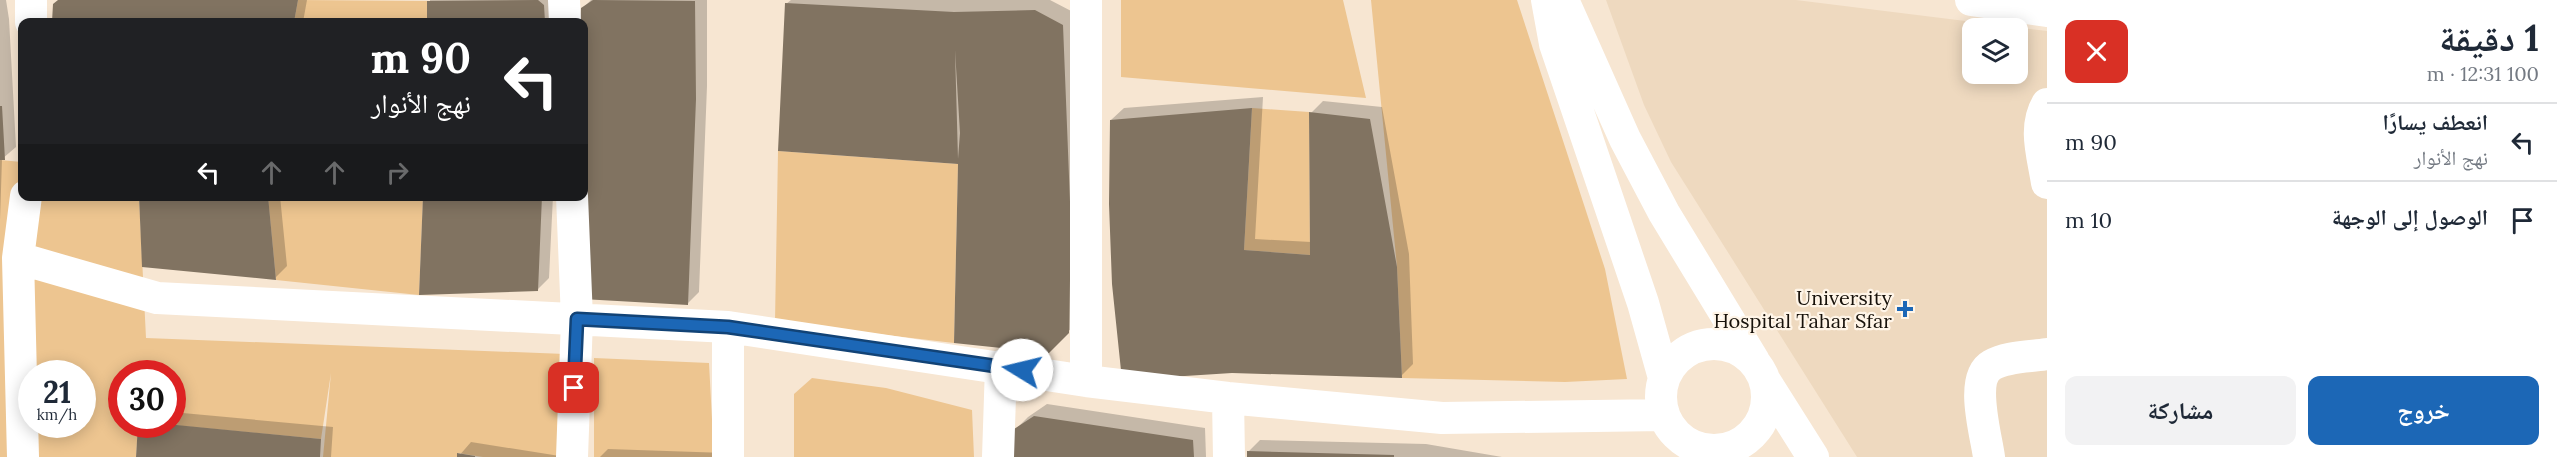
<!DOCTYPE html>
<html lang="ar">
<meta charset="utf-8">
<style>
:root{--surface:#fff;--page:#f2f2f3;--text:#1f2937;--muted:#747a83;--line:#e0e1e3;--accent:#1c67b6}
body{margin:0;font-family:Lora,"Noto Naskh Arabic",serif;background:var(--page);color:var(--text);direction:rtl;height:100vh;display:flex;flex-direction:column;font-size:22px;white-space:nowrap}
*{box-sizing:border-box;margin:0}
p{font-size:20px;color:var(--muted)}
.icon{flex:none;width:33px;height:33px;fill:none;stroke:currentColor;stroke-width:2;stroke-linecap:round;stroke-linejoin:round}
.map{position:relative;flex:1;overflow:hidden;direction:ltr}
.panel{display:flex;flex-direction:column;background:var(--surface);width:510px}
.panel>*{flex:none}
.banner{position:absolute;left:18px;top:18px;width:570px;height:183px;border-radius:12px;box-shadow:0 3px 15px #0003;direction:rtl;background:#202124;color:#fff;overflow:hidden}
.fabs{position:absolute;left:1962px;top:18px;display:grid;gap:12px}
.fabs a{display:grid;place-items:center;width:66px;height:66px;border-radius:12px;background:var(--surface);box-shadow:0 3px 15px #0003;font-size:30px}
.speed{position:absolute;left:18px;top:360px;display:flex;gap:12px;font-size:30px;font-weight:700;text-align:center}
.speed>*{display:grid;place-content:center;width:78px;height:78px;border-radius:50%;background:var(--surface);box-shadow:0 3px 15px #0003;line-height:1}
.speed small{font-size:15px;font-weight:400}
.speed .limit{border:9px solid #d22;background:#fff;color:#111}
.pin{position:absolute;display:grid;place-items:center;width:51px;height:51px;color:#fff;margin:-26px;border-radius:12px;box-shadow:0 3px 9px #0006}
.me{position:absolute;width:66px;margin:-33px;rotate:279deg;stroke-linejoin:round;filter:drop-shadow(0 0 4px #0008)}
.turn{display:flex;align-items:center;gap:21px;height:126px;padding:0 18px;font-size:27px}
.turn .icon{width:78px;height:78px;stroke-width:2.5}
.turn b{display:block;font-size:42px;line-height:51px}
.lanes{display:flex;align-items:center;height:57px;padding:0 18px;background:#0003;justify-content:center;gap:30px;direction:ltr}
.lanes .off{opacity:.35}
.round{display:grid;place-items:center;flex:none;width:63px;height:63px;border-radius:12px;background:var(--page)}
.summary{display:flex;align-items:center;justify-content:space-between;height:102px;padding:0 18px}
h1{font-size:36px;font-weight:700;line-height:45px}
.action{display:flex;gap:12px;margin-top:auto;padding:12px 18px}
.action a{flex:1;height:69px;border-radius:12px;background:var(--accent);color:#fff;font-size:24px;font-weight:700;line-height:69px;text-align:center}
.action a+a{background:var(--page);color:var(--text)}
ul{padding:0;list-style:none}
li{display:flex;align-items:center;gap:18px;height:78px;padding:0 18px;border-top:2px solid var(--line)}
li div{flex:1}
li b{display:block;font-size:22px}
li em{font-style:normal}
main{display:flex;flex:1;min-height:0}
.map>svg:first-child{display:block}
.built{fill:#eed9bf;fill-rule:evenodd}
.green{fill:#edc590;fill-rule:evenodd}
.shadow{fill:#0003}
.building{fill:#817361;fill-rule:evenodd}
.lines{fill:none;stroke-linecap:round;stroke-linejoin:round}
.minor{stroke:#fff;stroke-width:32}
.route-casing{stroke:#124376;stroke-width:15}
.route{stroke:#1c67b6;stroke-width:10}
.poi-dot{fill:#1c67b6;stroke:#fff5e8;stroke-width:2}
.labels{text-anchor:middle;stroke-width:4.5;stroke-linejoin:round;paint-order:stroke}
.poi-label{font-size:20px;fill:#17110a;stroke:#fff5e8;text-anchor:end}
</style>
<main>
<section class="panel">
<div class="summary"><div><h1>1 دقيقة</h1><p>100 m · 12:31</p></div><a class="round" style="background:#d93025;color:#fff"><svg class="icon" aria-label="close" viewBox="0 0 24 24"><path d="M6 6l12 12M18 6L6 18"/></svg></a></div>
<ul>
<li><svg class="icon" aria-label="left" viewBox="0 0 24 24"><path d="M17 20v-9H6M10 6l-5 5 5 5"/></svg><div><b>انعطف يسارًا</b><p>نهج الأنوار</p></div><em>90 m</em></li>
<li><svg class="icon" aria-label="arrive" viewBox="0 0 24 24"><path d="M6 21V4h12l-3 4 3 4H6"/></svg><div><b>الوصول إلى الوجهة</b></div><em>10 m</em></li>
</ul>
<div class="action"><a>خروج</a><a>مشاركة</a></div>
</section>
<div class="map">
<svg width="2047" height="457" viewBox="0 0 2047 457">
<rect width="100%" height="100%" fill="#f7e6d2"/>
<path class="built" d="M 1606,0 L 1796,0 L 2047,31 L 2047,457 L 1857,457 L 1671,162 L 1644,105 ZM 1972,28 L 2018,28 L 2018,74 L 1972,74 Z"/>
<path class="green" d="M 298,0 L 427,1 L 427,22 L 294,22 Z
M 1121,0 L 1343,0 L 1366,98 L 1121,77 Z
M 1371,0 L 1517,0 L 1605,269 L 1627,379 L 1565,382 L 1402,378 L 1397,267 Z
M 1252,108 L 1309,112 L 1310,255 L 1244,250 Z
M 778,151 L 958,164 L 954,343 L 775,322 Z
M 0,160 L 22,162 L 22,196 L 139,197 L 146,338 L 565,354 L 565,457 L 483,457 L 458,453 L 457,457 L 323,457 L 331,373 L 321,439 L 172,425 L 172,374 L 122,374 L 122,424 L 138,425 L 136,457 L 0,457 ZM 32,374 L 82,374 L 82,424 L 32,424 Z
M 268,197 L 423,197 L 419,295 L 276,280 Z
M 594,358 L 709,363 L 714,457 L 594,457 Z
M 812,378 L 886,388 L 972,410 L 974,457 L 794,457 L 794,394 Z"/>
<path class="shadow" d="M 0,0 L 6,0 L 9,19 L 16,147 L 2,159 L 0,220 Z
M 60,0 L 307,0 L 303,22 L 53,22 L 55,5 Z
M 430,0 L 556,0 L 557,22 L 429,22 Z
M 591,0 L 707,0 L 707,86 L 699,292 L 687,304 L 584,196 L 582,9 Z
M 791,0 L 1050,0 L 1075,13 L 1081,319 L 1048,351 L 960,163 L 786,4 Z
M 1263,97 L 1255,239 L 1311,242 L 1311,113 L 1323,101 L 1382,107 L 1409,254 L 1413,364 L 1401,376 L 1232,371 L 1111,120 L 1124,108 Z
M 141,196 L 280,196 L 287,266 L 275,278 Z
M 424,196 L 553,196 L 549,278 L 537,290 Z
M 1047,404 L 1205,428 L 1206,457 L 1015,457 L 1016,429 L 1028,417 Z
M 172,412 L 333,427 L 331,457 L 137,457 L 139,424 L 172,424 Z
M 1260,440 L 1426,444 L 1502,457 L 1248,457 L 1248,452 Z
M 471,442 L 566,457 L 458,457 Z
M 608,449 L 726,453 L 726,457 L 600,457 Z"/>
<path class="building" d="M 58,0 L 298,0 L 294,22 L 52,22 L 53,4 Z
M 538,0 L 544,5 L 545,22 L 427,22 L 427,1 Z
M 593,0 L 695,1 L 696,99 L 688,305 L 582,299 L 584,22 L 580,22 L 581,8 Z
M 785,3 L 954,12 L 1035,10 L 1063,25 L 1071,227 L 1069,333 L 1049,353 L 954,343 L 958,164 L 778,151 ZM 955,50 L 960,133 L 958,159 Z
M 0,106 L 2,106 L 5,160 L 0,160 Z
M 1252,108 L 1244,250 L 1310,255 L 1309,112 L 1370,119 L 1397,267 L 1402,378 L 1232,373 L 1122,380 L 1112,284 L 1109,204 L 1110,120 Z
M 139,196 L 268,196 L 276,280 L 142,267 Z
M 423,196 L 542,196 L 538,291 L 419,295 Z
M 1034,416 L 1193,440 L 1194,457 L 1013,457 L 1014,429 Z
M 138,424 L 166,424 L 321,439 L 320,457 L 136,457 Z
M 1247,451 L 1394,455 L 1394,457 L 1247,457 Z
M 457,453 L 475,456 L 475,457 L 457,457 Z"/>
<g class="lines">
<path class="minor" d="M 31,0 L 31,22
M 564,0 L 565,22
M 1086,0 L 1086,381
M 1547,0 L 1555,44 L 1643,303 L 1664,378
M 1563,0 L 1625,139 L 1664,213 L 1754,361
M 1971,0 L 2047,11
M 2047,104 C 2033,128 2043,156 2047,183
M 572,196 L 577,319 L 572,457
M 18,258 L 157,298 L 728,327 L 1086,381 L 1228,398 L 1442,418 L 1664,415
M1661 397a53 53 0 1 1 106 0a53 53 0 1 1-106 0Z
M 1765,381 L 1813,457
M 1228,398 L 1229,457
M 23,457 L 18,258 L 26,196
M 728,457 L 728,327
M 998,457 L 1001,366
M 1989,457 C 1986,434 1969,378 1992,365 C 2007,356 2030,357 2047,354"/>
</g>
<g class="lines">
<g class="route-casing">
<path id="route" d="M 574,388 L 577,319 L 728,327 L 1022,370"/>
</g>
<use href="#route" class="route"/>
</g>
<path class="poi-dot" d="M1902 300h6v6h6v6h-6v6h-6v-6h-6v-6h6z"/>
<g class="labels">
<g class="poi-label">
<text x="1892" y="305">University<tspan x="1892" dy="23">Hospital Tahar Sfar</tspan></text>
</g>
</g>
</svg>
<div class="fabs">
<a><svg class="icon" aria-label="layers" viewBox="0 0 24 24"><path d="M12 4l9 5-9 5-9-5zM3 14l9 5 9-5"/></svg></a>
</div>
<div class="speed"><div>21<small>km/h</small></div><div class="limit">30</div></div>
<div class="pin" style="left:574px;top:388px;background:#d93025"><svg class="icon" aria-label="arrive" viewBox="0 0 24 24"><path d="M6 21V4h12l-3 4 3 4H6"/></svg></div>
<svg class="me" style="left:1022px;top:370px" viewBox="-20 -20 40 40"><circle r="19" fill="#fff"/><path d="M0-13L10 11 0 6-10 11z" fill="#1c67b6"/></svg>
<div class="banner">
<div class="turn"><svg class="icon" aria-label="left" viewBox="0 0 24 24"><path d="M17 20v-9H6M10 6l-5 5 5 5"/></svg><div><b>90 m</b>نهج الأنوار</div></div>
<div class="lanes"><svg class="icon" aria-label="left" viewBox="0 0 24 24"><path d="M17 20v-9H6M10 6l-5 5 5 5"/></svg><svg class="icon off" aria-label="ahead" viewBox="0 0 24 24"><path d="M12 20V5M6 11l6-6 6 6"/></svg><svg class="icon off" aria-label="ahead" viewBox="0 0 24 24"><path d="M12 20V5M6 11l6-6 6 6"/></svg><svg class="icon off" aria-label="right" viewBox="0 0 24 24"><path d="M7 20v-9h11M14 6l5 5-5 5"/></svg></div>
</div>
</div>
</main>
